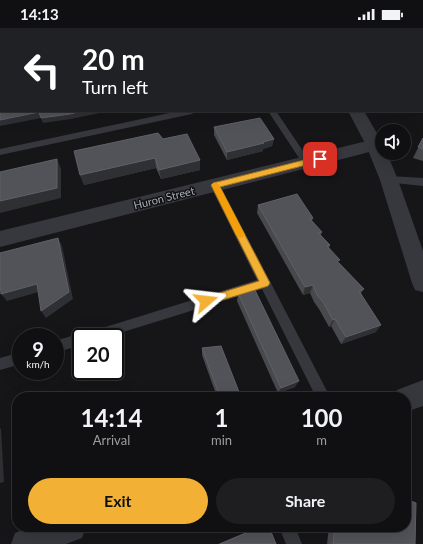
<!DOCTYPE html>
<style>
:root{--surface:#101012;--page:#1e1e20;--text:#f1f3f6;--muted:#9c9d9f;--line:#303032;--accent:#f2b134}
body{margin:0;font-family:Lato,sans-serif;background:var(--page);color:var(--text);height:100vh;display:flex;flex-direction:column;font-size:15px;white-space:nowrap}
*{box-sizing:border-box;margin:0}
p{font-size:13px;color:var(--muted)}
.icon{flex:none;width:22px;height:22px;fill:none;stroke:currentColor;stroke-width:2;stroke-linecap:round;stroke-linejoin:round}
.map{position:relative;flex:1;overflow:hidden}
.sheet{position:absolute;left:12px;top:364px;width:399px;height:140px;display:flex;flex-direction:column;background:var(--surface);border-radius:16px;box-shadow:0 4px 16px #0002,0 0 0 1px var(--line)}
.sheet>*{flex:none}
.hud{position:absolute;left:0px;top:0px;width:423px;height:84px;box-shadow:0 4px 16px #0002,0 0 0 1px var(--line);background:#202124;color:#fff;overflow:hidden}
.controls{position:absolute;left:375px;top:96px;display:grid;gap:8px}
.controls a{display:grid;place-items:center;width:36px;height:36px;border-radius:50%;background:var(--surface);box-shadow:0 4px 16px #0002,0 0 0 1px var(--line);font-size:20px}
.speed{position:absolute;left:12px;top:300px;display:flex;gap:8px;font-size:20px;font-weight:700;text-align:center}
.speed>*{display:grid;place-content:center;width:52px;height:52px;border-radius:50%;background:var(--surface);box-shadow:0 4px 16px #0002,0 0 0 1px var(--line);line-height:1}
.speed small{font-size:10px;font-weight:400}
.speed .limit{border:2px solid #111;border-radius:6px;background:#fff;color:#111}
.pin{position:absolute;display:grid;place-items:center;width:34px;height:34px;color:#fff;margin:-17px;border-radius:8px;box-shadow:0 2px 6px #0006}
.me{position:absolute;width:44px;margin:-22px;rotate:73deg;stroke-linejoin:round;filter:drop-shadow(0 0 3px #0008)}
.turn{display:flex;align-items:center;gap:14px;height:84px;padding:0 16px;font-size:18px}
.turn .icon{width:52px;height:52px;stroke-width:2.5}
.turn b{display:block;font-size:28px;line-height:34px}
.eta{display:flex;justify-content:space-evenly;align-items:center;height:68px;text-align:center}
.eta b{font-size:24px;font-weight:700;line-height:28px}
.cta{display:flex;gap:8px;margin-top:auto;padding:8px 16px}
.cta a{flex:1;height:46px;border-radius:24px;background:var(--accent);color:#111;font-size:16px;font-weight:700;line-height:46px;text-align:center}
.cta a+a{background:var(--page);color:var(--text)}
.status{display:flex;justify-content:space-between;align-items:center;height:28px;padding:0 20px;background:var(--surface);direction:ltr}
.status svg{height:11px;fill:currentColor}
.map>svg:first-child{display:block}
.built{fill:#222225}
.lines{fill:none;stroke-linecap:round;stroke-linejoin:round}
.service{fill:#37383d;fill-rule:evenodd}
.minor{fill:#37383d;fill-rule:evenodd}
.tertiary{fill:#37383d;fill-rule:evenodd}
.wall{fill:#47494d}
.shaded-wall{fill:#2f3033}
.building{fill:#525359;stroke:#5f6168}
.route{fill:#f2b134;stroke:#9d7322}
.slow{fill:#f59e0b}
.labels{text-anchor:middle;stroke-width:3;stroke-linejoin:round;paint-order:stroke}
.street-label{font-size:11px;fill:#a8adb8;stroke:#111113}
</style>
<div class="status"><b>14:13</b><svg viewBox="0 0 49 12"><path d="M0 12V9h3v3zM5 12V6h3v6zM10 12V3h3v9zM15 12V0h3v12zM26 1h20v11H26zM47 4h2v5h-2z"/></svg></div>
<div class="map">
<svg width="423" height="516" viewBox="0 0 423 516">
<rect width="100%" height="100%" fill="#161618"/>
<path class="built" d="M 303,0 L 423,0 L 423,59 L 422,1 Z"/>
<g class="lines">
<path class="service" d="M 185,0 L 193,0 L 194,1 L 186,1 Z
M 179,83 L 196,83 L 192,86 L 0,127 L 0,121 Z
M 268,83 L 276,83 L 309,132 L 311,134 L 309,136 L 303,136 Z
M 389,148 L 423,150 L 423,158 L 385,154 L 384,152 L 385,150 Z
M 215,153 L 219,154 L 220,157 L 330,369 L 316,369 L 262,261 L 107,309 L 81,309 L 81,317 L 55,325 L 55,313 L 81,305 L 83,306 L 257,252 L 210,157 L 211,154 Z
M 21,324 L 21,336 L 0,342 L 0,330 Z
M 279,499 L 295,499 L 302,516 L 286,516 Z"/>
<path class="minor" d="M 0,55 L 1,55 L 1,65 L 0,65 Z
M 375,111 L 381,113 L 381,121 L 0,219 L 0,203 Z
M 423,352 L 423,378 L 406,384 L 406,369 L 394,369 L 397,362 Z
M 30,499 L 86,499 L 82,510 L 66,516 L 11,516 L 15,505 Z"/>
<path class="tertiary" d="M 283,0 L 297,0 L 297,1 L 283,1 Z
M 348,83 L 364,83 L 382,114 L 382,125 L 387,125 L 398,152 L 423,223 L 423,264 L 415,262 L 412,255 L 380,152 L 366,117 Z"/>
</g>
<path class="wall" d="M 214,99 L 274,111 L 272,118 L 263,121 L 263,123 L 227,132 L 214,107 Z
M 423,110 L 423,133 L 413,130 Z
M 163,111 L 200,132 L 200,142 L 161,151 L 156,140 L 84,157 L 80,147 Z
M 258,177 L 313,190 L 312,193 L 322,204 L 321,207 L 330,217 L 329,220 L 338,235 L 364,261 L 361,265 L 376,304 L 341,316 L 331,298 L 329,299 L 319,281 L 314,274 L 310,265 L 303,267 L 257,185 Z
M 238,265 L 295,359 L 278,365 L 237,273 Z
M 202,320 L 241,369 L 217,369 L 202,327 Z
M 248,499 L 269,499 L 276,516 L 218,516 L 249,503 Z
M 329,499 L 406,499 L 415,516 L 327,516 Z"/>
<path class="shaded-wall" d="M 0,10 L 1,10 L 1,16 L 0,16 Z
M 82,83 L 109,83 L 71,91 L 43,95 L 41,90 L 0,98 L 0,92 L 39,84 Z
M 274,111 L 272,118 L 263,121 L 263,123 L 227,132 L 227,124 Z
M 155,130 L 156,140 L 84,157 L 80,147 Z
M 57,131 L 61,141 L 61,170 L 0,185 L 0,173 Z
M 200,132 L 200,142 L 161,151 L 159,142 Z
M 58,210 L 62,218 L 73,271 L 46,290 L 41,283 Z
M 37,256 L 42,263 L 7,273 L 1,266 Z
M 313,257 L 310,265 L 303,267 L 305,259 Z
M 335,291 L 331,298 L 329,299 L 333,292 Z
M 381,297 L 376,304 L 341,316 L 346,309 Z
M 299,353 L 295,359 L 278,365 L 281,360 Z
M 0,400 L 1,401 L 4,454 L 0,455 Z"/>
<path class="building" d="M 0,0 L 31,0 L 32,1 L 1,1 L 1,10 L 0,10 Z
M 48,0 L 67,0 L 68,1 L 48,1 Z
M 0,75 L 1,75 L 1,83 L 82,83 L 70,86 L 41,90 L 39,84 L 0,92 Z
M 260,90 L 274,111 L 263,114 L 264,115 L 227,124 L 214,99 Z
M 158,105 L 163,111 L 187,106 L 200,132 L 159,142 L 155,130 L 80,147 L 74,123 Z
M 423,110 L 423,121 L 418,119 Z
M 57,131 L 57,160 L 0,173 L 0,144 Z
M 297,166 L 313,190 L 310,191 L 322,204 L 318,205 L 330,217 L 327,218 L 340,232 L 337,233 L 364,261 L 359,263 L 381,297 L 346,309 L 335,291 L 333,292 L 323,274 L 317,267 L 313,257 L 305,259 L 258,177 Z
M 58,210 L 69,264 L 41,283 L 37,256 L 1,266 L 0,254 L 0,225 Z
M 253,258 L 299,353 L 281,360 L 238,265 Z
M 221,318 L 241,369 L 220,369 L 202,320 Z
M 406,471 L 416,475 L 415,516 L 333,516 L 335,499 L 406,499 Z
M 250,499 L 269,499 L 276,516 L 220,516 L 251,503 Z"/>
<path class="route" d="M 320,128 L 322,129 L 322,133 L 220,159 L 270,255 L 268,258 L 265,259 L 206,277 L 203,276 L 202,273 L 203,270 L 259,253 L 211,157 L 213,155 Z"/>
<path class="slow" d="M 216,154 L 219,157 L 245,207 L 243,209 L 240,210 L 236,207 L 212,157 Z"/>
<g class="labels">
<g class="street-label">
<text transform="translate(164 170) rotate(-14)" y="4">Huron Street</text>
</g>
</g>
</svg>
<div class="controls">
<a><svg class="icon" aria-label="sound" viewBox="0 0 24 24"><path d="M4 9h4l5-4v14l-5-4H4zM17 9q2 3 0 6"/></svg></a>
</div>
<div class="speed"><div>9<small>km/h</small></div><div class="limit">20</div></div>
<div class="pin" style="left:320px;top:131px;background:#d93025"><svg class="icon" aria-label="arrive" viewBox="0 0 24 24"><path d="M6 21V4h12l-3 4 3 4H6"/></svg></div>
<svg class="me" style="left:206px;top:273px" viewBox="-20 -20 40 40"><path d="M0-17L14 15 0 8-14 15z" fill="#f2b134" stroke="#fff" stroke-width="4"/></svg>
<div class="hud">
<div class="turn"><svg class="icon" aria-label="left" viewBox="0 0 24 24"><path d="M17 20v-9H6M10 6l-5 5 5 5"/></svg><div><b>20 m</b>Turn left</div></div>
</div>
<section class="sheet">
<div class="eta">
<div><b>14:14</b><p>Arrival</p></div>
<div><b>1</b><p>min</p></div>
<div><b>100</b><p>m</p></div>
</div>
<div class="cta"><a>Exit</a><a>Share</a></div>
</section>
</div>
